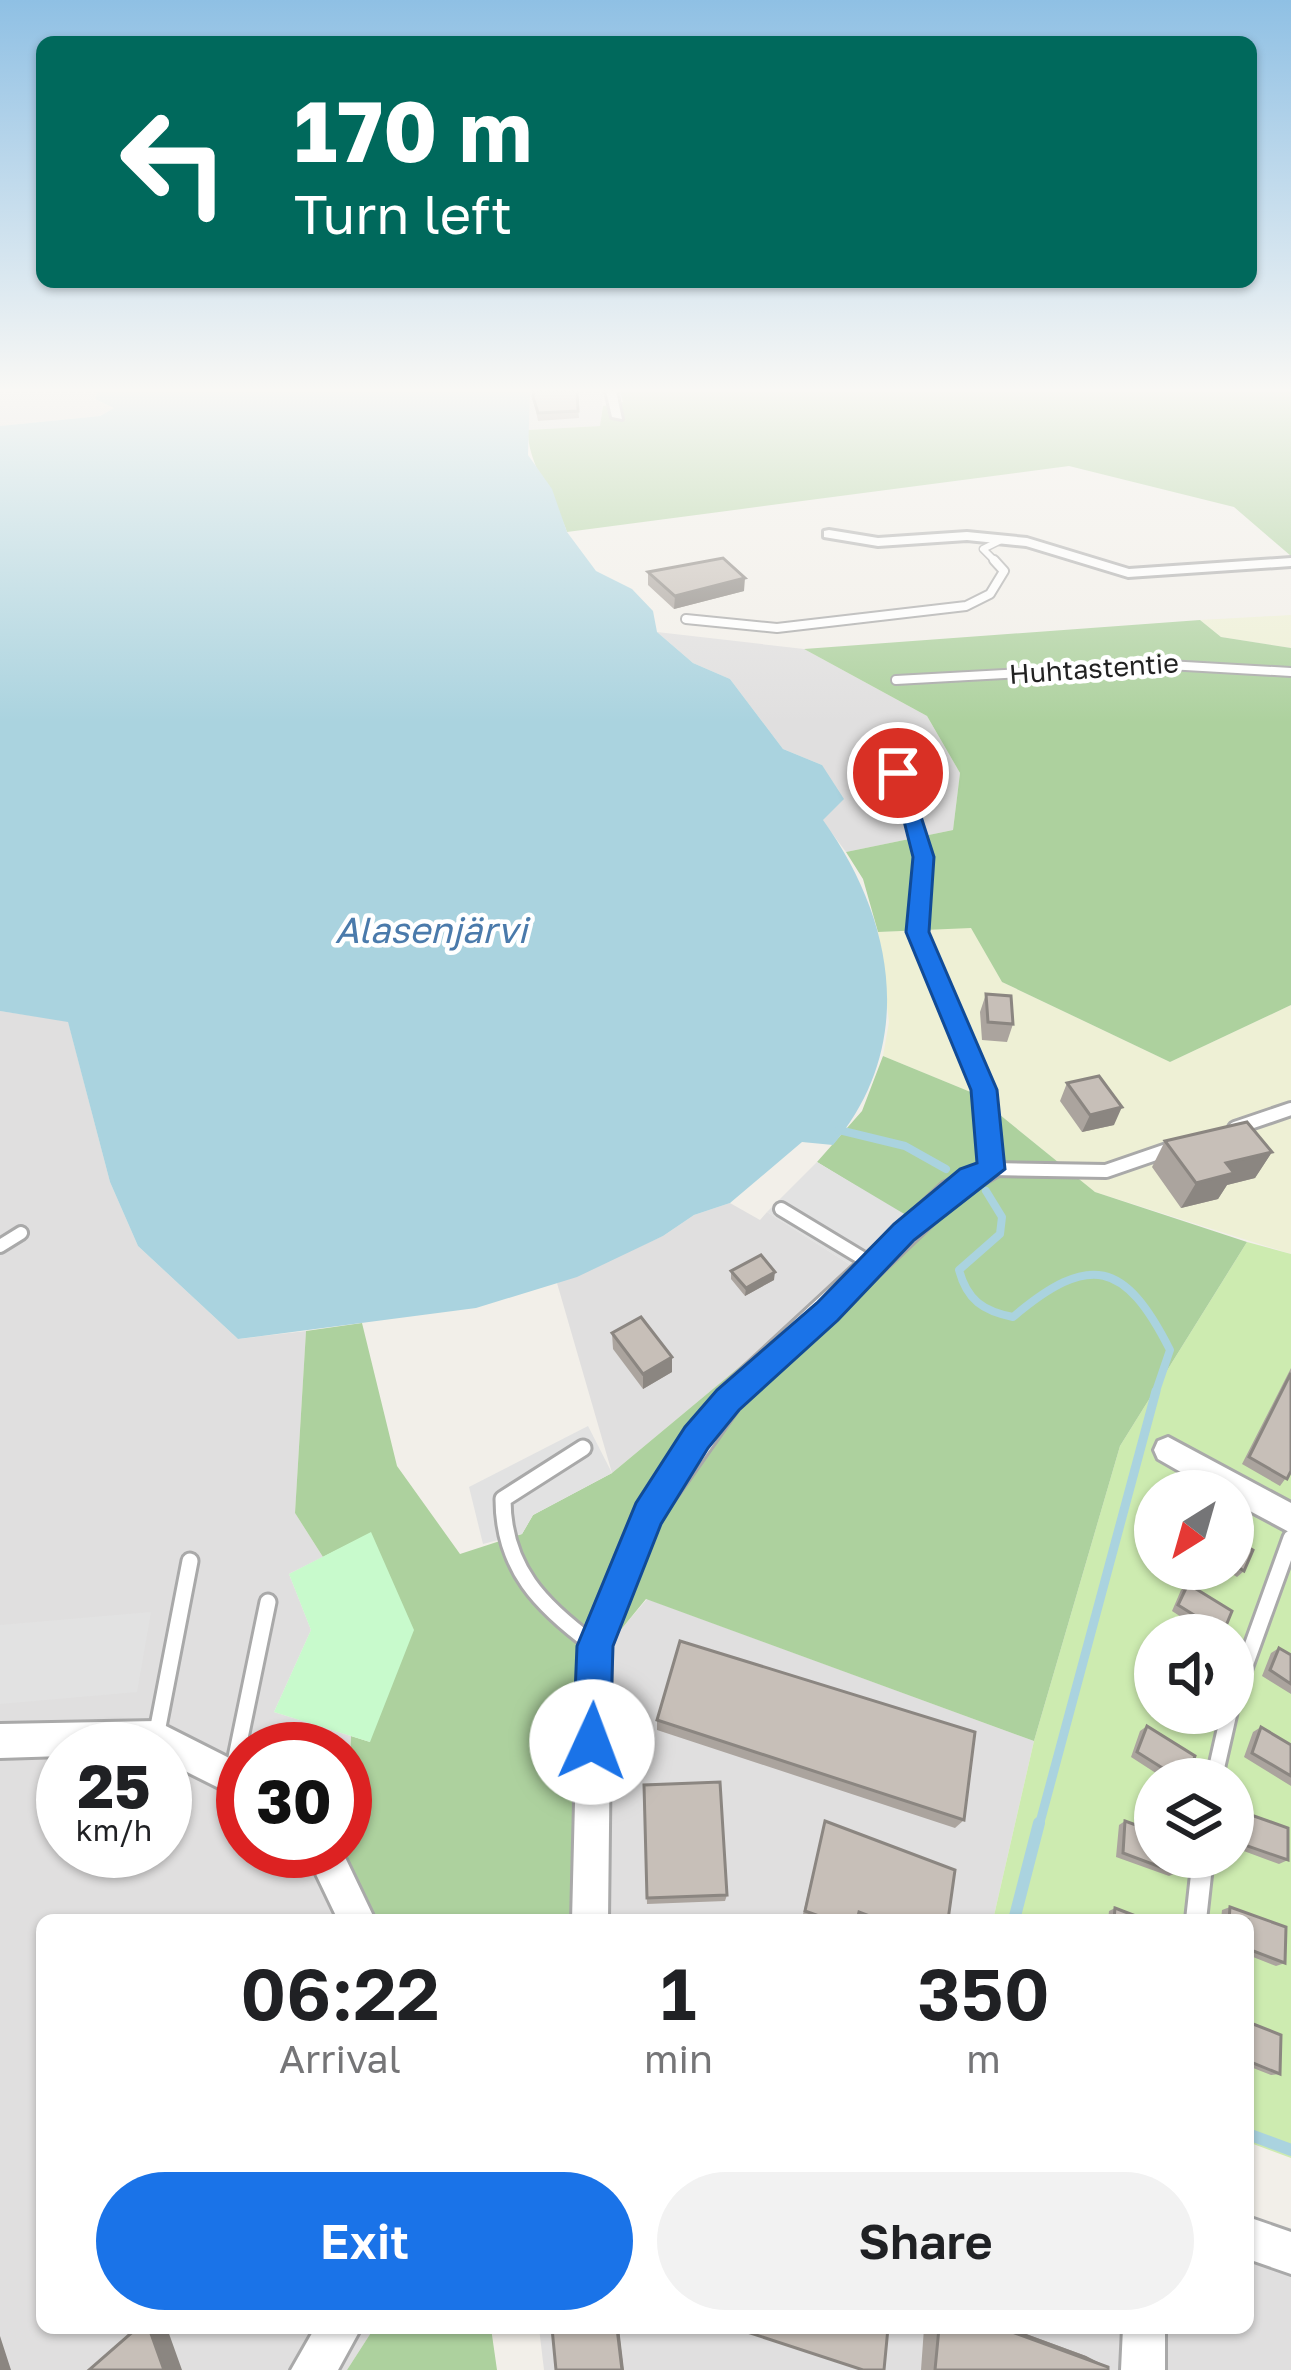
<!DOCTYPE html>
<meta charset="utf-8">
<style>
:root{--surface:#fff;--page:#f2f2f2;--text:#202124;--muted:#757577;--accent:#1a73e8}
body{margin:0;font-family:"Golos Text",sans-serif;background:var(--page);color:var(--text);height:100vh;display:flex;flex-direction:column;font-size:45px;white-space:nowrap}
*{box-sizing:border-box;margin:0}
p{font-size:39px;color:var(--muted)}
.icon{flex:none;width:66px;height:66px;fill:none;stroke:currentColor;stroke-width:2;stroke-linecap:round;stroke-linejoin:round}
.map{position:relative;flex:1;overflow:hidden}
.sheet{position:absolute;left:36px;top:1914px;width:1218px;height:420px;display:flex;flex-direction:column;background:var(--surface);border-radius:18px;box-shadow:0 3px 9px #0004}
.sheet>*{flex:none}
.banner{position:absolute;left:36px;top:36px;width:1221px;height:252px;border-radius:18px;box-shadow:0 3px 9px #0004;background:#00695c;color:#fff;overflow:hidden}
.needle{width:78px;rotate:217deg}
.tools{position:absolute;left:1134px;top:1470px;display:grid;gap:24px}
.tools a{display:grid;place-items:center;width:120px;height:120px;border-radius:50%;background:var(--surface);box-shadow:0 3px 9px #0004;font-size:60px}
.speed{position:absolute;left:36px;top:1722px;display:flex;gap:24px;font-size:60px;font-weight:700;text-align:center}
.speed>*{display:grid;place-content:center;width:156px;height:156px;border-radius:50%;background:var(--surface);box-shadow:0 3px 9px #0004;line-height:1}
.speed small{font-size:30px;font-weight:400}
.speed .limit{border:18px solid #d22;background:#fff;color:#111}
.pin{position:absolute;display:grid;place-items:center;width:102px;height:102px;color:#fff;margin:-51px;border:6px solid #fff;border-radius:50%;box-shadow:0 3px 12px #0007}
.me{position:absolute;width:132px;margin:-66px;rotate:2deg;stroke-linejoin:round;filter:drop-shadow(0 0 9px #0008)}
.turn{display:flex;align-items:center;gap:42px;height:252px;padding:0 60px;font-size:54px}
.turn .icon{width:156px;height:156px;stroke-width:2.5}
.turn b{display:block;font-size:84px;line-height:102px}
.eta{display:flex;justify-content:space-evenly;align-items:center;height:204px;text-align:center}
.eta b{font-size:72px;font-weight:600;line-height:84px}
.button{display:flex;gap:24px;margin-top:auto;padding:24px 60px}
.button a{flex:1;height:138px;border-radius:72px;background:var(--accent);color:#fff;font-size:48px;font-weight:600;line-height:138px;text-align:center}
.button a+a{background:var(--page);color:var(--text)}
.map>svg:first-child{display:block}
.residential{fill:#e0dfdf;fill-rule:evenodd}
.farmland{fill:#eef0d5}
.grass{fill:#cdebb0;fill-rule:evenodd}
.forest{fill:#add19e}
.park{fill:#c8facc}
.parking{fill:#e2e2e2}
.water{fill:#aad3df}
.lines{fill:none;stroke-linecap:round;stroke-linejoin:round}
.stream-far2{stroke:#aad3df;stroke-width:8}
.stream-far1{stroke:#aad3df;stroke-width:9}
.stream{stroke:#aad3df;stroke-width:12}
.lane-far5-casing{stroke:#a9a9a9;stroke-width:9}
.lane-far4-casing{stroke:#a9a9a9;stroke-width:12}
.lane-far3-casing{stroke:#a9a9a9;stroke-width:14}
.lane-far2-casing{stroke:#a9a9a9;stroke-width:18}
.lane-far1-casing{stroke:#a9a9a9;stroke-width:21}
.lane-casing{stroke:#a9a9a9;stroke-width:26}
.street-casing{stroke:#a9a9a9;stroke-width:6}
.lane-far5{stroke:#fff;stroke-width:6}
.lane-far4{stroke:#fff;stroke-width:8}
.lane-far3{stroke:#fff;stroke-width:9}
.lane-far2{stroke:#fff;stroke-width:12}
.lane-far1{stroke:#fff;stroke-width:15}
.lane{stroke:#fff;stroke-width:20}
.street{fill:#fff;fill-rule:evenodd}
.wall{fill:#aba49e}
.shaded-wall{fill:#8b8681}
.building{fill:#c7bfb8;stroke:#8b8681;stroke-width:3}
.route{fill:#1a73e8;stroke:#114b97;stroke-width:3}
.labels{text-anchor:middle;stroke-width:9;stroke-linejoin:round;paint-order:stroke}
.far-street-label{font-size:27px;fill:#222;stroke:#fff}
.water-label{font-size:36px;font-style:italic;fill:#4a7aab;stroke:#fff}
</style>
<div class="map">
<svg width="1291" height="2370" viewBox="0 0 1291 2370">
<rect width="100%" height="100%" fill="#f2efe9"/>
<path class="residential" d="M 0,391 L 98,391 L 95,400 L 115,408 L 99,416 L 0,426 Z
M 530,391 L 603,391 L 601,426 L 528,430 Z
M 657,632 L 804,649 L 927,716 L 960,773 L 953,830 L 846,852 L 822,820 L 822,765 L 783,749 L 730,679 L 693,663 Z
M 0,1011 L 68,1021 L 110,1182 L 138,1246 L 238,1339 L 306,1331 L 295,1513 L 323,1557 L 289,1574 L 311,1630 L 274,1712 L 351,1736 L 345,1795 L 345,1749 L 243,1749 L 243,1851 L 341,1851 L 350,1920 L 42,1920 L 42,2328 L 374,2328 L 347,2370 L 0,2370 ZM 63,1749 L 165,1749 L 165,1851 L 63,1851 Z
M 730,1203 L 760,1220 L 767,1212 L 857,1269 L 612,1473 L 557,1283 L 663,1236 L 694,1215 Z
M 647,1599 L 1034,1741 L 993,1920 L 603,1920 L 605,1648 Z
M 1248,2256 L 1291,2272 L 1291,2370 L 544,2370 L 539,2328 L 1248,2328 Z"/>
<path class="farmland" d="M 1291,615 L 1291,648 L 1221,637 L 1200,620 Z
M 971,927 L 1002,982 L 1170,1062 L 1291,1005 L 1291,1254 L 1095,1192 L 973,1093 L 883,1056 L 889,1022 L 878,932 Z"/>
<path class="grass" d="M 1247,1242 L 1291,1254 L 1291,2158 L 1248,2142 L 1248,1920 L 993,1920 L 1034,1741 L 1120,1446 ZM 1155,1491 L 1233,1491 L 1233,1569 L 1155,1569 ZM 1155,1635 L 1233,1635 L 1233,1713 L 1155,1713 ZM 1155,1779 L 1233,1779 L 1233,1857 L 1155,1857 Z"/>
<path class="forest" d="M 620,391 L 1291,391 L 1291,556 L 1234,507 L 1069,466 L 567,532 C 555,497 527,464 528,430 L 600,426 L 603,406 L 623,402 Z
M 1200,620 L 1221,637 L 1291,648 L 1291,1005 L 1170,1062 L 1002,982 L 971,928 L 878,932 L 863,879 L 846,852 L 953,830 L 960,773 L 927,716 L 804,649 Z
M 883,1056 L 973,1093 L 1095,1192 L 1247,1242 L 1120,1446 L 1034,1741 L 646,1599 L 605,1649 L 603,1920 L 350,1920 L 341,1851 L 345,1851 L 351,1736 L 370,1742 L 371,1533 L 323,1557 L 295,1513 L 306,1331 L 362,1323 L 397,1466 L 460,1554 L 522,1534 L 533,1515 L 612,1473 L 857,1269 L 905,1216 L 817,1162 L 862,1111 Z
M 374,2328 L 491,2328 L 497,2370 L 347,2370 Z"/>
<path class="park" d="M 371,1532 L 414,1630 L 370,1742 L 274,1712 L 311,1630 L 289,1574 Z"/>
<path class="parking" d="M 817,1162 L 906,1215 L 857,1269 L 767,1212 Z
M 588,1426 L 612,1473 L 533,1515 L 522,1534 L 483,1544 L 469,1487 Z
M 151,1612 L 137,1692 L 0,1704 L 0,1625 Z"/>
<path class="water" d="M 98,391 L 530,391 L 528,455 L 552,489 L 567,532 L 596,571 L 632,589 L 653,611 L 657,632 L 693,663 L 730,679 L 783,749 L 822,765 L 844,799 L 823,820 C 895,920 917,1045 833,1145 L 802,1142 L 730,1203 L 694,1215 L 663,1236 L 577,1277 L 476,1308 L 238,1339 L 138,1246 L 110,1182 L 68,1022 L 0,1011 L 0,426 L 100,416 L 114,408 L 95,399 Z"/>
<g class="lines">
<path class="stream-far2" d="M 839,1130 L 905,1146 L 946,1169
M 986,1191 L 1002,1217 L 1000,1234 L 959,1270 C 967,1300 983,1311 1013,1317 C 1090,1252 1125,1261 1170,1350 L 1155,1394"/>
<path class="stream-far1" d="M 1039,1826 L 1156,1391"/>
<path class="stream" d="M 1014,1920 L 1039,1823
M 1248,2134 L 1291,2150"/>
<g class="lane-far5-casing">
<path id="lane-far5" d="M 997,563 L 983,549 L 1001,540"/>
</g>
<g class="lane-far4-casing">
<path id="lane-far4" d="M 686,619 L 777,628 L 966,606 L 990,594 L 1004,571 L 994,560
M 896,680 L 1168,665 L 1291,672
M 898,773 L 900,779"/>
</g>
<g class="lane-far3-casing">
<path id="lane-far3" d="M 899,776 L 923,857 L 917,931 L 967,1051"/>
</g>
<g class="lane-far2-casing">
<path id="lane-far2" d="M 966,1048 L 984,1090 L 991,1169 L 1106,1171 L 1170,1149
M 1235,1128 L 1291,1109
M 781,1209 L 872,1264
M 0,1246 L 21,1233"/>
</g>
<g class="lane-far1-casing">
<path id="lane-far1" d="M 583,1448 L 503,1499 C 503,1568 541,1606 594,1645
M 1233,1699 L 1291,1538
M 156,1737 L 190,1561
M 233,1772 L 268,1602
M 1214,1779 L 1229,1713"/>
</g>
<g class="lane-casing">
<path id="lane" d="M 1196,1920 L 1203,1857"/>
</g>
<g class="street-casing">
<path id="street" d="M 606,391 L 616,391 L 622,419 L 612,417 Z
M 829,530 L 878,538 L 967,532 L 1027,538 L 1129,569 L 1291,558 L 1291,566 L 1128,577 L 1026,546 L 967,540 L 878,546 L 824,537 L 824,531 Z
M 991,1160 L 1003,1169 L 999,1175 L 961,1197 L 738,1409 L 658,1523 L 611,1646 L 608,1920 L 572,1920 L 579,1646 L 637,1505 L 718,1391 L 943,1183 Z
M 1168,1437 L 1291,1503 L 1291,1533 L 1233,1502 L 1233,1491 L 1214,1491 L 1158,1459 L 1154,1450 L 1158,1441 Z
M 156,1721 L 243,1765 L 243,1800 L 165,1761 L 165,1749 L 63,1749 L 63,1756 L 0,1758 L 0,1724 Z
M 305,1851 L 342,1851 L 375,1920 L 338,1920 Z
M 1248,2217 L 1291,2232 L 1291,2274 L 1248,2259 Z
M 315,2328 L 361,2328 L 338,2370 L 291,2370 Z
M 1123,2328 L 1165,2328 L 1165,2370 L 1121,2370 Z"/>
</g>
<use href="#lane-far5" class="lane-far5"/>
<use href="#lane-far4" class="lane-far4"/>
<use href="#lane-far3" class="lane-far3"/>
<use href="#lane-far2" class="lane-far2"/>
<use href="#lane-far1" class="lane-far1"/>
<use href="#lane" class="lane"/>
<use href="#street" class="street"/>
</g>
<path class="wall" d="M 577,391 L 579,418 L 538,421 L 533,397 Z
M 648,572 L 744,591 L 674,609 L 648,585 Z
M 986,994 L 1013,1024 L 1007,1042 L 982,1040 L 980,1012 Z
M 1067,1083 L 1114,1125 L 1082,1132 L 1060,1101 Z
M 1165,1141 L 1272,1152 L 1255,1178 L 1227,1185 L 1218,1199 L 1181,1208 L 1152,1167 Z
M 731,1271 L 774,1280 L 745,1296 L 731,1279 Z
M 612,1333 L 672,1372 L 643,1389 L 613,1349 Z
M 1291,1368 L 1291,1471 L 1280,1486 L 1242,1464 Z
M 1233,1538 L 1244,1571 L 1237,1577 L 1224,1569 L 1233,1569 Z
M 1188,1584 L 1223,1633 L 1221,1635 L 1209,1635 L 1172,1611 L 1181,1590 Z
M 1279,1648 L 1291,1655 L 1291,1694 L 1262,1676 L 1271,1653 Z
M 657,1720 L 964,1820 L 955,1828 L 657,1730 Z
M 1147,1726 L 1187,1779 L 1165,1779 L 1131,1757 L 1140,1731 Z
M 1261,1727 L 1291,1745 L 1291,1786 L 1244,1757 L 1253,1732 Z
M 644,1785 L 727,1895 L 725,1901 L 647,1904 Z
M 1234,1809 L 1288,1860 L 1279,1864 L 1233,1847 Z
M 825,1821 L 948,1920 L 869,1920 L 858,1916 L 857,1920 L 819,1920 L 803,1914 Z
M 1125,1821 L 1176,1873 L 1169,1876 L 1116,1857 L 1119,1825 Z
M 1230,1907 L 1286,1927 L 1285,1963 L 1276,1966 L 1248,1955 L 1248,1920 L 1221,1920 L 1222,1910 Z
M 1115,1908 L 1146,1920 L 1108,1920 L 1109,1911 Z
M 1248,2022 L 1280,2074 L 1271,2075 L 1248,2066 Z
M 924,2328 L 1010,2328 L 1086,2356 L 1108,2370 L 921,2370 Z"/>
<path class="shaded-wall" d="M 745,578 L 744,591 L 674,609 L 675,596 Z
M 1122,1107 L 1114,1125 L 1082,1132 L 1090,1115 Z
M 1272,1152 L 1255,1178 L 1227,1185 L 1218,1199 L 1181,1208 L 1196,1183 L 1226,1163 Z
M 775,1272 L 774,1280 L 745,1296 L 746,1288 Z
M 672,1357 L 672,1372 L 643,1389 L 643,1374 Z
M 149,2328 L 167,2328 L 182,2370 L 164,2370 Z
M 617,2328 L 619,2328 L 624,2370 L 622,2370 Z
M 1001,2328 L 1010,2328 L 1086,2356 L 1108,2367 Z
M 0,2336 L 11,2370 L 0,2370 Z"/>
<path class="building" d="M 534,391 L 577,391 L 578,411 L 538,413 L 533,397 Z
M 723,558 L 745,578 L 675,596 L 648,572 Z
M 986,994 L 1011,996 L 1013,1024 L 988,1022 Z
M 1099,1076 L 1122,1107 L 1090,1115 L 1067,1083 Z
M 1247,1122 L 1272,1152 L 1226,1163 L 1234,1173 L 1196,1183 L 1165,1141 Z
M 761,1255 L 775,1272 L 746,1288 L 731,1271 Z
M 641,1317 L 672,1357 L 643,1374 L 612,1333 Z
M 1291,1373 L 1291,1471 L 1287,1479 L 1249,1457 Z
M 1233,1538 L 1253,1550 L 1244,1571 L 1233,1564 Z
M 1188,1584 L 1232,1611 L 1223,1633 L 1178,1605 Z
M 680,1641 L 975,1732 L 964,1820 L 657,1720 Z
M 1279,1648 L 1291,1655 L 1291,1684 L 1270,1670 Z
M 1147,1726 L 1195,1756 L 1187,1779 L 1180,1779 L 1137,1752 Z
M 1261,1727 L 1291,1745 L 1291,1776 L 1252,1753 Z
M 720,1782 L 727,1895 L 647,1898 L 644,1785 Z
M 1234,1809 L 1288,1828 L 1288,1860 L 1233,1841 Z
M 825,1821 L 955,1870 L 948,1920 L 880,1920 L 859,1912 L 857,1920 L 830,1920 L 805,1911 Z
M 1125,1821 L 1155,1832 L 1155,1857 L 1177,1857 L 1176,1873 L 1123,1853 Z
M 1230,1907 L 1286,1927 L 1285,1963 L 1248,1949 L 1248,1920 L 1229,1920 Z
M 1115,1908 L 1146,1920 L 1114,1920 Z
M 1248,2022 L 1281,2035 L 1280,2074 L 1248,2061 Z
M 137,2328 L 149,2328 L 164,2370 L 89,2370 Z
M 552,2328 L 617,2328 L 622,2370 L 556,2370 Z
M 735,2328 L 888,2328 L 884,2370 L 863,2370 Z
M 939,2328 L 1001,2328 L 1108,2367 L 1108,2370 L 935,2370 Z"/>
<linearGradient id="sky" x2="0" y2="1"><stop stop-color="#8fc0e4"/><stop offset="0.54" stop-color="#f9f8f5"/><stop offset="1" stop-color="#f9f8f5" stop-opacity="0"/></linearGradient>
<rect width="1291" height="723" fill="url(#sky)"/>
<path class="route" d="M 891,769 L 907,773 L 934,857 L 929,932 L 997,1090 L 1005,1169 L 914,1240 L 838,1320 L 739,1410 L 708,1448 L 661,1524 L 613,1646 L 610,1742 L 605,1755 L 592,1760 L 578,1755 L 573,1742 L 577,1646 L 636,1503 L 685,1427 L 717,1390 L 817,1303 L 894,1224 L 960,1169 L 977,1163 L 971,1090 L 906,932 L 913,857 Z"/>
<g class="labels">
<g class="far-street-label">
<text transform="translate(1094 669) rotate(-4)" y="9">Huhtastentie</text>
</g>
<g class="water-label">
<text x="431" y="943">Alasenjärvi</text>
</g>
</g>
</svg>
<div class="tools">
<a><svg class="needle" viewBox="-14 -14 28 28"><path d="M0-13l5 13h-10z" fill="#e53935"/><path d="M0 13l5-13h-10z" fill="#757577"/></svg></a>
<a><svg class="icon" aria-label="sound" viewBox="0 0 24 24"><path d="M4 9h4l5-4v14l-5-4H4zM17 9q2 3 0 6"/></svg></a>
<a><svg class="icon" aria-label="layers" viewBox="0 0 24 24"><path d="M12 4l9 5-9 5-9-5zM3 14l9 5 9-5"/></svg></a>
</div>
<div class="speed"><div>25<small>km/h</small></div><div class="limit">30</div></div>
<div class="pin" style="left:898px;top:773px;background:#d93025"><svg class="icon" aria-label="arrive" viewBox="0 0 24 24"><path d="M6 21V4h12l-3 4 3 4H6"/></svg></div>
<svg class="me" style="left:592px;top:1742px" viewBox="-20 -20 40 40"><circle r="19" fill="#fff"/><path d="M0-13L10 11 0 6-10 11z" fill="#1a73e8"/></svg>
<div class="banner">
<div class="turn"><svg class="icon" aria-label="left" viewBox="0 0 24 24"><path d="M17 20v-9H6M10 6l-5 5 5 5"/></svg><div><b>170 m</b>Turn left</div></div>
</div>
<section class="sheet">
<div class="eta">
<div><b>06:22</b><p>Arrival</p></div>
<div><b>1</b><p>min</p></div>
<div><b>350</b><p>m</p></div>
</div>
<div class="button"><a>Exit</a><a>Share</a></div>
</section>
</div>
